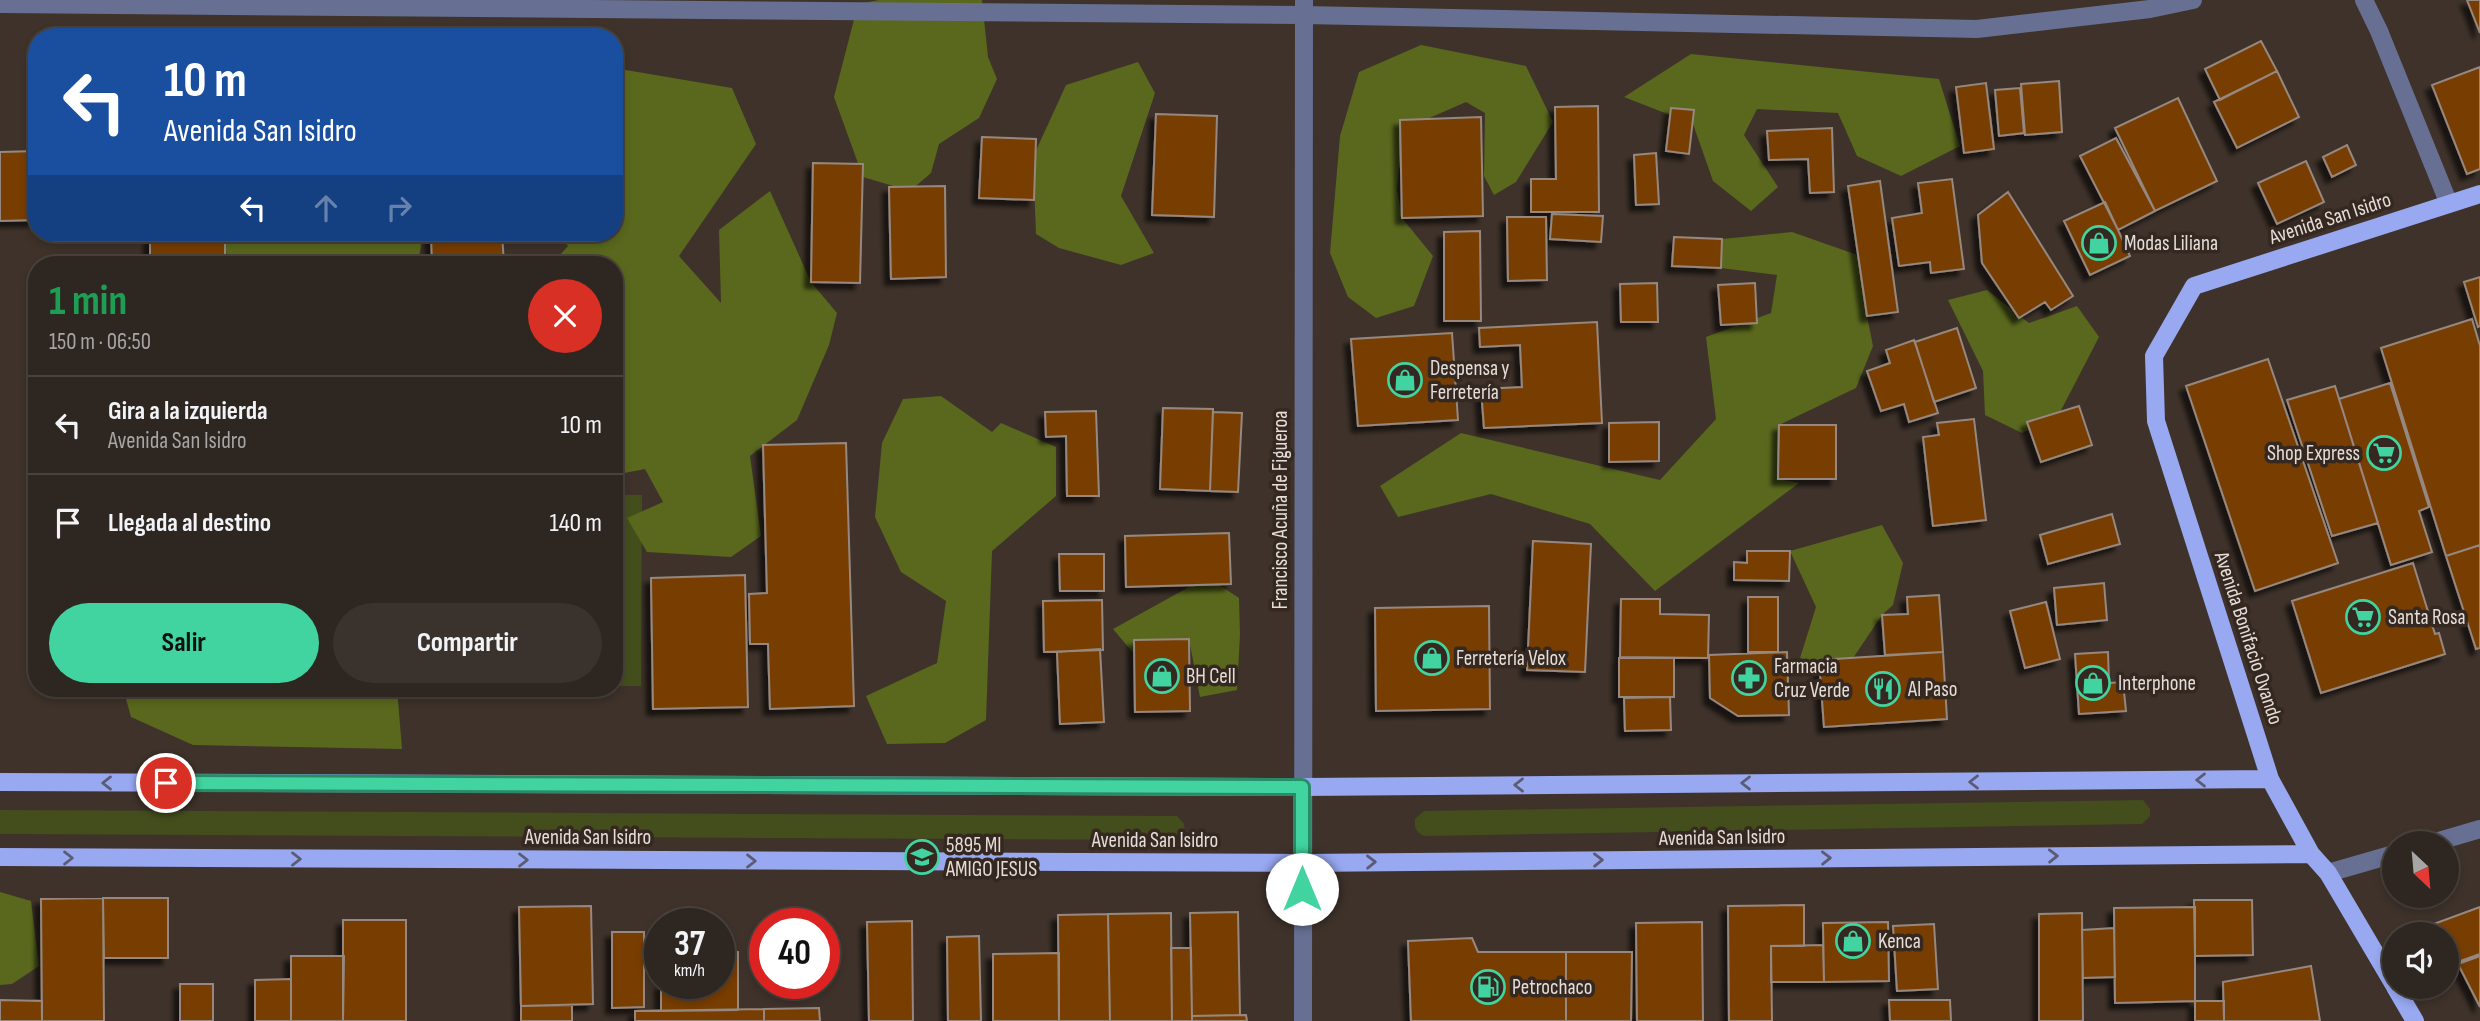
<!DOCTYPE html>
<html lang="es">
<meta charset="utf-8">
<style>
:root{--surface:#2e2620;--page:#3a322d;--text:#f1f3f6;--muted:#a7a5a5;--line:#49433e;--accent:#42d4a0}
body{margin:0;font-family:"Sofia Sans Condensed",sans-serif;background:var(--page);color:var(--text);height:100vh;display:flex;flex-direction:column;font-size:26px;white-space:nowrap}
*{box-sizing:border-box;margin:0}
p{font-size:23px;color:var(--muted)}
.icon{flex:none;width:38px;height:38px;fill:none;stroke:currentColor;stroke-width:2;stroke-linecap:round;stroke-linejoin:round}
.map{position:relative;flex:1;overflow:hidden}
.sheet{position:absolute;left:28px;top:256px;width:595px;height:441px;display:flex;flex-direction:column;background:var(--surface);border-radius:28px;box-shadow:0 4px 10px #0003,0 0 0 2px var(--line)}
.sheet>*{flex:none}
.banner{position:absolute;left:28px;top:28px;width:595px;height:214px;border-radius:28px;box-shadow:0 4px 10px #0003,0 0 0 2px var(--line);background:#1a4fa0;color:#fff;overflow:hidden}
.needle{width:46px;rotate:154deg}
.fabs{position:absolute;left:2382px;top:831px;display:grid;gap:14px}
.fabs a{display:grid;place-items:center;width:77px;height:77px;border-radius:50%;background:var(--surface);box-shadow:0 4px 10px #0003,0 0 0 2px var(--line);font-size:35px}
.speed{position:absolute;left:644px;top:908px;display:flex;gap:14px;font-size:35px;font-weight:700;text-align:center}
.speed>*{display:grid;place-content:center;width:91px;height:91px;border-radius:50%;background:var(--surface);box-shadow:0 4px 10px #0003,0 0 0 2px var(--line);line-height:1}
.speed small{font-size:18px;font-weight:400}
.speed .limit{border:10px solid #d22;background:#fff;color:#111}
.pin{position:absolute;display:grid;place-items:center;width:60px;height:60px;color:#fff;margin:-30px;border:4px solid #fff;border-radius:50%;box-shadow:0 2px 7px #0007}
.me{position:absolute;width:77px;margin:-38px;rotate:0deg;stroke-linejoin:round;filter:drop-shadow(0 0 5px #0008)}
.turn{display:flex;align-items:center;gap:24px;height:147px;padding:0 21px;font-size:32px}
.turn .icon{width:91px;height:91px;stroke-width:2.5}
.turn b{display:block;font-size:49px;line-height:60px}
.lanes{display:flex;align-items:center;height:66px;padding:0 21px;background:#0003;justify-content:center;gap:35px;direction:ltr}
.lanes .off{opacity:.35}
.round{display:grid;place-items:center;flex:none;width:74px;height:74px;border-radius:37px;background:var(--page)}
.headline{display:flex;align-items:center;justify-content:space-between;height:119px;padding:0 21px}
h1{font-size:42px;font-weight:700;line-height:52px;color:#1e9e55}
.action{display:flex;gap:14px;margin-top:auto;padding:14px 21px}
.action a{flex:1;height:80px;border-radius:42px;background:var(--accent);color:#111;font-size:28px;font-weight:700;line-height:80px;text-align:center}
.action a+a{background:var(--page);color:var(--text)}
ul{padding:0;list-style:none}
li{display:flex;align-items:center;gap:21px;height:98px;padding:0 21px;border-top:2px solid var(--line)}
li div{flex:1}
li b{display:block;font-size:26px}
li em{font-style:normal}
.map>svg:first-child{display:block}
.green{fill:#434e1c}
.forest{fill:#59681d}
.building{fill:#783e05;stroke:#96887e;stroke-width:2;filter:url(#shadow)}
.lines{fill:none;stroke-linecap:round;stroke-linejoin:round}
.minor{stroke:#677093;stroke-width:18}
.major{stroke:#98a8f1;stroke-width:18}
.oneway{stroke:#5c5b74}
.route-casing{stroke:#2b8a68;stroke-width:18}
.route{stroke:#42d4a0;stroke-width:12}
.labels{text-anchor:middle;stroke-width:7;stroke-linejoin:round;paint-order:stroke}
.street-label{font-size:21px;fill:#e5ddd8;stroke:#342820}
.poi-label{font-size:21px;fill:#e5ddd8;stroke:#342820;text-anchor:start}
</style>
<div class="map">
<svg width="2480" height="1021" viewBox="0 0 2480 1021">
<defs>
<filter id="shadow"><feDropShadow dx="-6" dy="6" stdDeviation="2" flood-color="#0009"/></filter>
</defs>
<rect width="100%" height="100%" fill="#3e322a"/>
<path class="green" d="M 614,495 L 642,495 L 641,686 L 614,686 Z
M 2143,800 L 2150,809 L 2150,816 L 2142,824 L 1424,836 C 1416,832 1414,828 1415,819 L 1424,811 Z
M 0,810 L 1177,816 L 1184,824 L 1185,833 L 1176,840 L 0,834 Z"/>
<path class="forest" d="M 879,0 L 982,0 L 988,57 L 997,79 L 979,118 L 939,144 L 931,173 L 910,191 L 863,177 L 834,97 L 858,4 Z
M 1421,45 L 1526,66 L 1553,122 L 1516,182 L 1494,195 L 1484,176 L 1485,113 L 1466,102 L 1402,130 L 1397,190 L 1402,218 L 1433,256 L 1414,306 L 1376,318 L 1348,297 L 1330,253 L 1340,136 L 1359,72 Z
M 1691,54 L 1939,79 L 1960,146 L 1901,176 L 1857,156 L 1838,113 L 1757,109 L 1744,135 L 1778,187 L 1751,211 L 1713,181 L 1693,124 L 1624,97 Z
M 1138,62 L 1155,93 L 1121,196 L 1154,253 L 1121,265 L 1059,248 L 1036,234 L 1033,157 L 1066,85 Z
M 614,68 L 732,88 L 756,144 L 679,256 L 721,303 L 719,230 L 770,191 L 811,282 L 837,313 L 829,345 L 797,420 L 750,456 L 761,536 L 731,557 L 647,552 L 627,518 L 663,502 L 645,469 L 614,475 L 614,264 L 552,264 L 568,246 L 557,233 L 614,233 Z
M 1792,232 L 1866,258 L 1867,316 L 1873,346 L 1856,388 L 1779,425 L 1778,479 L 1799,483 L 1655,591 L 1590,524 L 1491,494 L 1398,517 L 1380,486 L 1461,433 L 1660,480 L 1716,419 L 1706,337 L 1771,313 L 1777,275 L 1721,268 L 1722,239 Z
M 225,233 L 423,233 L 418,264 L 227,264 Z
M 1987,290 L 2029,323 L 2077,306 L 2099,337 L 2057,418 L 2022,433 L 1985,415 L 1983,371 L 1948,300 Z
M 941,396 L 992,432 L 1001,423 L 1056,447 L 1056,496 L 992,551 L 986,720 L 945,743 L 887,744 L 866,696 L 937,663 L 946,601 L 901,572 L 875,517 L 882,443 L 903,399 Z
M 1882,525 L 1903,563 L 1893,605 L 1882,615 L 1839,679 L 1800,658 L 1816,607 L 1790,551 Z
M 1207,577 L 1239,598 L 1240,635 L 1237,690 L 1200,697 L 1189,639 L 1140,661 L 1113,629 Z
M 123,688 L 397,688 L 402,749 L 193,745 L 131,717 Z
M 0,892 L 31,901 L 39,966 L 12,984 L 0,985 Z"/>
<path class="building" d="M 2467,0 L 2480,0 L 2480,33 Z
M 2261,41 L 2277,71 L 2220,100 L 2205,69 Z
M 2480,67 L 2480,169 L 2467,174 L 2432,85 Z
M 2277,71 L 2299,117 L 2237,148 L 2214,102 Z
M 2059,81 L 2062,132 L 2025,135 L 2021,84 Z
M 1986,83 L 1994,149 L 1964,153 L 1956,87 Z
M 2020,88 L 2024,133 L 1999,136 L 1995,90 Z
M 2178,98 L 2217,181 L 2155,211 L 2115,128 Z
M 1598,106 L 1599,212 L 1531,212 L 1531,179 L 1556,179 L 1555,107 Z
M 1671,108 L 1694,110 L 1689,154 L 1666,151 Z
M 1156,114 L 1217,116 L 1214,217 L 1152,215 Z
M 1481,117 L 1483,216 L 1402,218 L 1400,120 Z
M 1832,128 L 1834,192 L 1810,193 L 1808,159 L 1769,160 L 1767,131 Z
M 982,137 L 1036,139 L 1034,200 L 979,198 Z
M 2116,138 L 2155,211 L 2118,230 L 2080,156 Z
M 2347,145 L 2356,165 L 2332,177 L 2323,157 Z
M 37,151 L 37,220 L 0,221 L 0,152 Z
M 1656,153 L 1659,204 L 1636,205 L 1634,155 Z
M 2306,161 L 2324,202 L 2277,224 L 2258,183 Z
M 813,163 L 863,164 L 860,283 L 811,282 Z
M 1952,179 L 1964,269 L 1931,273 L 1930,262 L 1899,266 L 1892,218 L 1922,213 L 1918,183 Z
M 1880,181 L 1898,312 L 1867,316 L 1848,186 Z
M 945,186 L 946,277 L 891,279 L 889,187 Z
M 2008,192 L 2073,296 L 2051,310 L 2045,302 L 2019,318 L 1982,263 L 1978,215 Z
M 2105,202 L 2130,256 L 2090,275 L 2064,221 Z
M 1552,214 L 1603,216 L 1601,242 L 1550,239 Z
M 1507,217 L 1546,217 L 1547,280 L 1508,281 Z
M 1480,231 L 1481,321 L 1444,321 L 1444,232 Z
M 431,233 L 502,233 L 504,264 L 432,264 Z
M 225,235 L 225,264 L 150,264 L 150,236 Z
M 1674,237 L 1722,239 L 1721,268 L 1672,266 Z
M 2480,277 L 2480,326 L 2478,327 L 2464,282 Z
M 1657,283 L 1658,322 L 1621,322 L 1620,284 Z
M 1755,283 L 1757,323 L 1721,325 L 1718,285 Z
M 2472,319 L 2480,346 L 2480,545 L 2446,556 L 2381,348 Z
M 1597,322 L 1602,423 L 1484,428 L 1481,389 L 1522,387 L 1520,345 L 1480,347 L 1479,328 Z
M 1957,328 L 1976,388 L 1934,402 L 1915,342 Z
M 1452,333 L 1458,420 L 1358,426 L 1351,339 Z
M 1914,340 L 1938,413 L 1909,422 L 1904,404 L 1881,411 L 1867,371 L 1890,363 L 1886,350 Z
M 2268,359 L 2338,563 L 2255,591 L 2186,386 Z
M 2390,383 L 2429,507 L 2419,511 L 2432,552 L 2391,565 L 2339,399 Z
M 2335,386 L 2378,523 L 2332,536 L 2287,400 Z
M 2079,406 L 2092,445 L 2041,462 L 2027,422 Z
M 1163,408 L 1213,409 L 1210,491 L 1160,489 Z
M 1096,411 L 1099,496 L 1067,496 L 1066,436 L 1046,437 L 1045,412 Z
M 1213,412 L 1242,413 L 1238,492 L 1210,491 Z
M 1974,419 L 1986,520 L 1933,526 L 1923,437 L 1939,435 L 1937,423 Z
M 1659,422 L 1659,461 L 1609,462 L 1609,423 Z
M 1779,425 L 1836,425 L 1836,479 L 1778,479 Z
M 846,443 L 854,706 L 770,709 L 768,644 L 750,644 L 749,594 L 767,593 L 763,445 Z
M 2112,514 L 2120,544 L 2048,564 L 2040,535 Z
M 1229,533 L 1231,584 L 1126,587 L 1125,536 Z
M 1533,541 L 1591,544 L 1585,672 L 1527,670 Z
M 2480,545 L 2480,648 L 2476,649 L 2446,556 Z
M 1747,551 L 1790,551 L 1789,581 L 1734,580 L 1734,562 L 1747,563 Z
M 1059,554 L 1104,554 L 1104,591 L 1060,591 Z
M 2413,563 L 2435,634 L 2439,633 L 2445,654 L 2321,693 L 2292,601 Z
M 745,575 L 748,707 L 653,709 L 651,578 Z
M 2104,583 L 2107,620 L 2057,625 L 2054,588 Z
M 1939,595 L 1943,652 L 1885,655 L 1882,615 L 1908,614 L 1907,597 Z
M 1748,597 L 1778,597 L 1778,652 L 1748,652 Z
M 1621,599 L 1660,599 L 1660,614 L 1709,615 L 1708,658 L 1620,657 Z
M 1102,600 L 1103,650 L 1044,652 L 1043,601 Z
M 2046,602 L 2060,659 L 2025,668 L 2010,611 Z
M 1489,606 L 1490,709 L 1376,711 L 1375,608 Z
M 1189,639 L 1190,711 L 1135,712 L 1134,640 Z
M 1100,649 L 1104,722 L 1060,724 L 1057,652 Z
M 1787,652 L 1789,715 L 1738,716 L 1710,698 L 1709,655 Z
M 1943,652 L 1947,719 L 1824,727 L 1819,660 Z
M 2108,652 L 2109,683 L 2123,682 L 2126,711 L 2079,714 L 2075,654 Z
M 1619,658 L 1674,658 L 1674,697 L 1619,697 Z
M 1670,697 L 1671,730 L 1625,731 L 1624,698 Z
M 103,898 L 104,1021 L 42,1021 L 41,899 Z
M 103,898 L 168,898 L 168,958 L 104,958 Z
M 2194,900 L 2252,900 L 2253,955 L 2195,956 Z
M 1804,905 L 1804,946 L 1771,946 L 1772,1021 L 1729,1021 L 1728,906 Z
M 591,906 L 593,1004 L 521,1006 L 519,907 Z
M 2195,907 L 2195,1001 L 2115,1003 L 2114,908 Z
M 2480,907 L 2480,954 L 2455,963 L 2446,949 L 2446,934 L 2438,934 L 2431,925 Z
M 1238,912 L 1240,1015 L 1192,1016 L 1190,913 Z
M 1171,913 L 1172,1021 L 1110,1021 L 1108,914 Z
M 2082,913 L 2083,1021 L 2039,1021 L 2039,914 Z
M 1108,914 L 1110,1021 L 1059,1021 L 1058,915 Z
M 343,920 L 406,920 L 406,1021 L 343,1021 Z
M 912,921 L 913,1021 L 869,1021 L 867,922 Z
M 1702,922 L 1703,1021 L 1637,1021 L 1636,923 Z
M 1888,922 L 1889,981 L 1824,982 L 1823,923 Z
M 1934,924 L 1938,989 L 1897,991 L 1893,926 Z
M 2114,928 L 2115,977 L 2083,978 L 2082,930 Z
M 612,932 L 644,932 L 644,1007 L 612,1008 Z
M 979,936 L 981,1021 L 948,1021 L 947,937 Z
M 1472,938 L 1478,952 L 1566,952 L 1566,1021 L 1411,1021 L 1408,941 Z
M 1823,945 L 1824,982 L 1771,982 L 1771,946 Z
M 1171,948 L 1191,948 L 1192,1021 L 1172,1021 Z
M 738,952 L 738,1010 L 661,1011 L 661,984 L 719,984 L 719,953 Z
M 1566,952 L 1632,952 L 1631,1021 L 1566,1021 Z
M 1059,953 L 1059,1021 L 993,1021 L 993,954 Z
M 291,956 L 344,956 L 343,1021 L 291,1021 Z
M 2480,956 L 2480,1007 L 2458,964 Z
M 2311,966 L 2320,1021 L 2224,1021 L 2223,982 Z
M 291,979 L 291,1021 L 255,1021 L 255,980 Z
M 180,984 L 213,984 L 213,1021 L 180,1021 Z
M 0,1000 L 42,1001 L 42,1021 L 0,1021 Z
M 1889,1000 L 1950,1000 L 1951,1021 L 1890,1021 Z
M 2195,1001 L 2224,1001 L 2224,1021 L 2195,1021 Z
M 572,1005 L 572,1021 L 521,1021 L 521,1006 Z
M 819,1008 L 820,1021 L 764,1021 L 764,1009 Z
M 764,1009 L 764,1021 L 635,1021 L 635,1011 Z
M 1246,1015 L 1247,1021 L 1192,1021 L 1192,1016 Z"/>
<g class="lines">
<path class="minor" d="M 2364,0 L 2379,31 L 2449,204
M 0,4 L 1304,15 L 1977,29 L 2150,9 L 2193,0
M 2429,844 L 2480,829
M 2328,873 L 2394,854
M 1303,1021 L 1304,0"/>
<path class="major" d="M 0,782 L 1302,787 L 2270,779
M 0,857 L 1302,863 L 2311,854
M 2394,985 L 2328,873 L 2311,854 L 2270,779 L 2156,421 L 2154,356 L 2194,286 L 2480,194
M 2395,987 L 2415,1021"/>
</g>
<defs><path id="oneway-chevron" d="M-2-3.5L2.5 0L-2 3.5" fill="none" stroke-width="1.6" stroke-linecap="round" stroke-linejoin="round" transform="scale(1.75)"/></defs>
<g class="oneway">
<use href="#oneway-chevron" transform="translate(2201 780) rotate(180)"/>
<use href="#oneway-chevron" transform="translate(1974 782) rotate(180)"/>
<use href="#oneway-chevron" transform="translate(107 783) rotate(-180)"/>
<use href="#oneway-chevron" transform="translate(1746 783) rotate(180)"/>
<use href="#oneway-chevron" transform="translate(1519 785) rotate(180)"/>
<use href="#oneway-chevron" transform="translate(2053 856) rotate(-1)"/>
<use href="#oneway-chevron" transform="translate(68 858)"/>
<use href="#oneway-chevron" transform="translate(1826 858) rotate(-1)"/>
<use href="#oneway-chevron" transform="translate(296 859)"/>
<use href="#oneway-chevron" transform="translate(523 860)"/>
<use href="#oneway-chevron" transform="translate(1598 860) rotate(-1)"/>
<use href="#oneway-chevron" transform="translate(751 861)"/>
<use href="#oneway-chevron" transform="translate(1371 862) rotate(-1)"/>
</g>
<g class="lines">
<g class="route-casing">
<path id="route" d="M 166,783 L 1302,787 L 1302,889"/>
</g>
<use href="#route" class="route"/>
</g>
<defs>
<g id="shop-ring" transform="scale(1.75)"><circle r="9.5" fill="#342820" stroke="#42d4a0" stroke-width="1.5"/><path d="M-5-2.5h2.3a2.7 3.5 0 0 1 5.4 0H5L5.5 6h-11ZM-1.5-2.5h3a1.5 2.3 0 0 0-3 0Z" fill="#42d4a0"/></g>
<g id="supermarket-ring" transform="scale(1.75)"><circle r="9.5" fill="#342820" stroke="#42d4a0" stroke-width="1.5"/><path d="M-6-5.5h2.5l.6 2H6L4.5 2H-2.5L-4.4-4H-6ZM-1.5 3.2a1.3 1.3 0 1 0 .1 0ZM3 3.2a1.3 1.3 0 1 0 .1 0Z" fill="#42d4a0"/></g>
<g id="pharmacy-ring" transform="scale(1.75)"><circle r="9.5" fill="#342820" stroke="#42d4a0" stroke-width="1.5"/><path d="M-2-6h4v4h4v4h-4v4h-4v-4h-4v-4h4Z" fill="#42d4a0"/></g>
<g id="restaurant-ring" transform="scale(1.75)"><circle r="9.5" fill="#342820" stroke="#42d4a0" stroke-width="1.5"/><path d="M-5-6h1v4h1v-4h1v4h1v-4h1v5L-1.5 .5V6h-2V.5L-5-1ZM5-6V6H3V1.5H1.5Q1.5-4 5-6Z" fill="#42d4a0"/></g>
<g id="school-ring" transform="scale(1.75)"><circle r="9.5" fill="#342820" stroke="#42d4a0" stroke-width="1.5"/><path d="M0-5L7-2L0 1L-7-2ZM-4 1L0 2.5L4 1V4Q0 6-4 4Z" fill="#42d4a0"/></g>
<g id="fuel-ring" transform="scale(1.75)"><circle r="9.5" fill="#342820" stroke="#42d4a0" stroke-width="1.5"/><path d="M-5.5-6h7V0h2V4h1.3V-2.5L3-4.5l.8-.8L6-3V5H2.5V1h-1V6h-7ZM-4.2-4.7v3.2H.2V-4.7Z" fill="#42d4a0"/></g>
</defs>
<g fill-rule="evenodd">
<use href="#shop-ring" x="2099" y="243"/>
<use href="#shop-ring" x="1405" y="380"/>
<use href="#supermarket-ring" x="2384" y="453"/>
<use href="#supermarket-ring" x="2363" y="617"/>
<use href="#shop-ring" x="1432" y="658"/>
<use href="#shop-ring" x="1162" y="676"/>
<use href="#pharmacy-ring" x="1749" y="678"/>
<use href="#shop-ring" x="2093" y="683"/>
<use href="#restaurant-ring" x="1883" y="689"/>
<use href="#school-ring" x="922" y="857"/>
<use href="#shop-ring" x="1853" y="941"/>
<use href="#fuel-ring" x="1488" y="987"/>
</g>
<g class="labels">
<g class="street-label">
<text transform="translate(2330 218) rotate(-18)" y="7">Avenida San Isidro</text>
<text transform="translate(1280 510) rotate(-90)" y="7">Francisco Acuña de Figueroa</text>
<text transform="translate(2249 638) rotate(72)" y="7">Avenida Bonifacio Ovando</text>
<text x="588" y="844">Avenida San Isidro</text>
<text transform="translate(1722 837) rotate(-1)" y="7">Avenida San Isidro</text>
<text x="1155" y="847">Avenida San Isidro</text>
</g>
<g class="poi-label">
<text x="2124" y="250">Modas Liliana</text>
<text x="1430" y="375">Despensa y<tspan x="1430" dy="24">Ferretería</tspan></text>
<text x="2360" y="460" text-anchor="end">Shop Express</text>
<text x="2388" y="624">Santa Rosa</text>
<text x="1456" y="665">Ferretería Velox</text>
<text x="1774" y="673">Farmacia<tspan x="1774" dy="24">Cruz Verde</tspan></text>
<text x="1186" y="683">BH Cell</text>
<text x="2118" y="690">Interphone</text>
<text x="1908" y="696">Al Paso</text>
<text x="946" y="852">5895 MI<tspan x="946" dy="24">AMIGO JESUS</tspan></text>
<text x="1878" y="948">Kenca</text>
<text x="1512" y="994">Petrochaco</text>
</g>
</g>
</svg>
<div class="fabs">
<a><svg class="needle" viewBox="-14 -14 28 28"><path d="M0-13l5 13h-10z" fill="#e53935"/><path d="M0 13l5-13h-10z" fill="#a7a5a5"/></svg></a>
<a><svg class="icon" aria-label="sound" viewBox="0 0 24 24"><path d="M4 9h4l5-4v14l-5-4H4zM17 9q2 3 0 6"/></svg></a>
</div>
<div class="speed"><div>37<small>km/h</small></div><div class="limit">40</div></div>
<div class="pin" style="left:166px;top:783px;background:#d93025"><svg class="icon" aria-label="arrive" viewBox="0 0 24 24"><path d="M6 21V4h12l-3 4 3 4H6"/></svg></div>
<svg class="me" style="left:1302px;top:889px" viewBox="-20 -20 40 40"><circle r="19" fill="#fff"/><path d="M0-13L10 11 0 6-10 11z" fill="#42d4a0"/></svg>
<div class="banner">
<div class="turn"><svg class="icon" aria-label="left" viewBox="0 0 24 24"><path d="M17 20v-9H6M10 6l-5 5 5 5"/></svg><div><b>10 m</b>Avenida San Isidro</div></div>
<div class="lanes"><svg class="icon" aria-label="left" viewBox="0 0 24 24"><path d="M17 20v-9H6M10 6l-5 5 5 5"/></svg><svg class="icon off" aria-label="ahead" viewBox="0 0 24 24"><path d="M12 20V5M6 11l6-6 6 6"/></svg><svg class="icon off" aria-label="right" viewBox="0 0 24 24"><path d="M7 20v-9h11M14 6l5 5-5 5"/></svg></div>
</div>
<section class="sheet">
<div class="headline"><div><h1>1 min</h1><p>150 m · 06:50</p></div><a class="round" style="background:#d93025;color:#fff"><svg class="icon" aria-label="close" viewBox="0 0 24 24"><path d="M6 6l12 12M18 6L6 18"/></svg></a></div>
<ul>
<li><svg class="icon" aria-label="left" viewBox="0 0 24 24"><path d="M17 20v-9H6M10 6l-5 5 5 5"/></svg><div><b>Gira a la izquierda</b><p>Avenida San Isidro</p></div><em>10 m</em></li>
<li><svg class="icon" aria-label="arrive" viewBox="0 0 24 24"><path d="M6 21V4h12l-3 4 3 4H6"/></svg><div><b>Llegada al destino</b></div><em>140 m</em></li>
</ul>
<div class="action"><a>Salir</a><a>Compartir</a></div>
</section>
</div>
